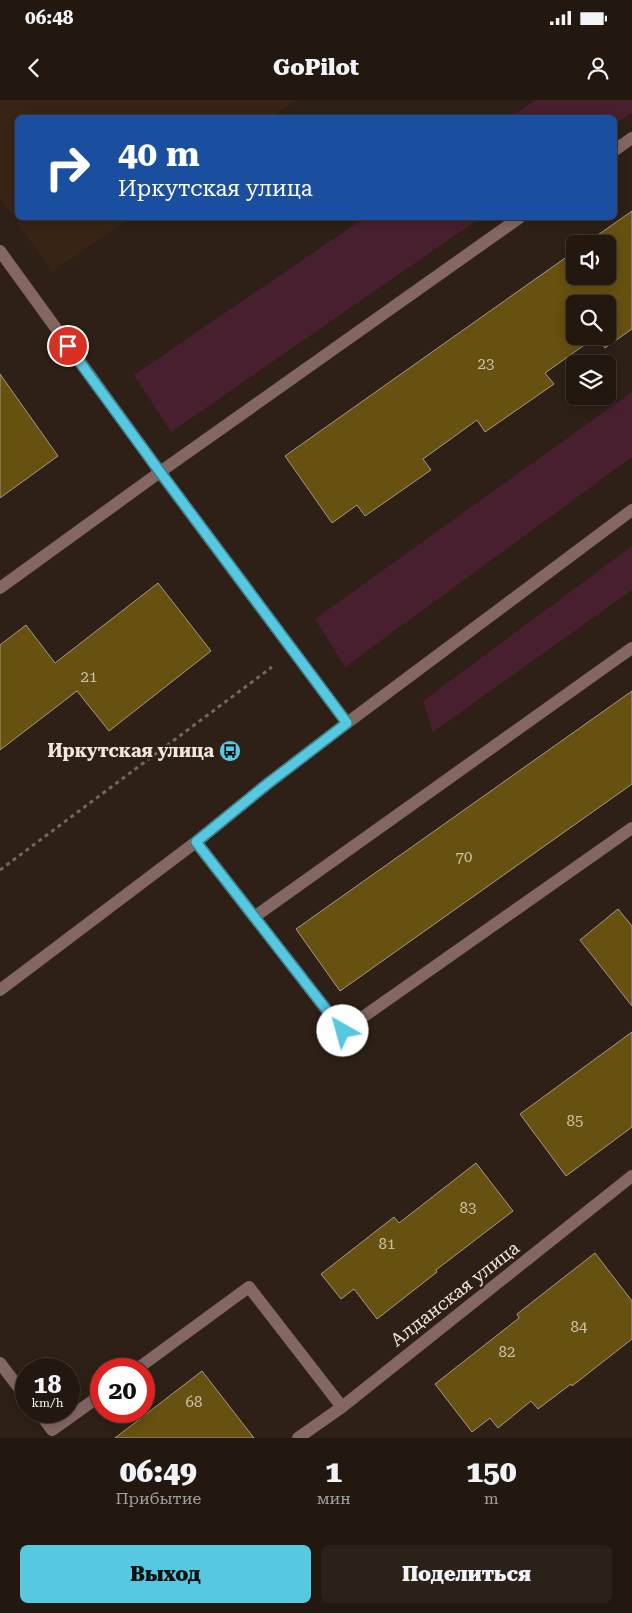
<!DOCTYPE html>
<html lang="ru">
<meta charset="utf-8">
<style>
:root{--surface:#221810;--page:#2a2119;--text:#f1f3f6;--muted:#a2a09f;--line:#3f3730;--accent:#56c9e0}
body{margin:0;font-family:"Roboto Serif",serif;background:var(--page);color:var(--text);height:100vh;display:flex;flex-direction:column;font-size:19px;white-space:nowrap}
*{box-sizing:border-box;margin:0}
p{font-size:16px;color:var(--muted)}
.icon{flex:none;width:28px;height:28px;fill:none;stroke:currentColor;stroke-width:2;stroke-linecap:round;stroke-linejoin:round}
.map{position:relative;height:1338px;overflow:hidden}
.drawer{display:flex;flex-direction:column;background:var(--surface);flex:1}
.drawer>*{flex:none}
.guide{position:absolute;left:15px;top:15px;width:602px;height:105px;border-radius:8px;box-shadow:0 2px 12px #0003,0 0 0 1px var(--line);background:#1a4fa0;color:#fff;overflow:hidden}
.fabs{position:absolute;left:566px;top:135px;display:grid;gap:10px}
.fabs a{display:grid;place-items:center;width:50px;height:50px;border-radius:8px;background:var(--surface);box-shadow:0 2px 12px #0003,0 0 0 1px var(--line);font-size:25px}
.speed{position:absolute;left:15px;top:1258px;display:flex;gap:10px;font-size:25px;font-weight:700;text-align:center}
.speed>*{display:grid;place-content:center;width:65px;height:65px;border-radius:50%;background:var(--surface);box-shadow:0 2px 12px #0003,0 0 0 1px var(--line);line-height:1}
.speed small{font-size:12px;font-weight:400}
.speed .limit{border:8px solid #d22;background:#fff;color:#111}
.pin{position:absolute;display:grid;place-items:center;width:42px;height:42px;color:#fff;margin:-21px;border:2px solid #fff;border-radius:50%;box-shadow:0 1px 5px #0007}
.me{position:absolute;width:55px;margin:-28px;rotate:322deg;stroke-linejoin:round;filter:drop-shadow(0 0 4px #0008)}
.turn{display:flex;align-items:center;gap:18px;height:105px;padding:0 20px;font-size:22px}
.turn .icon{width:65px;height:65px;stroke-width:2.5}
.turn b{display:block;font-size:35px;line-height:42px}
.eta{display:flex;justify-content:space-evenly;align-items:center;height:85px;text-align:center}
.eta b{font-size:30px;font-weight:800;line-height:35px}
.button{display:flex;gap:10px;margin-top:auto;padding:10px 20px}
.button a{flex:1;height:58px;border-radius:8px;background:var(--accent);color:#111;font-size:20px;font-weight:800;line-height:58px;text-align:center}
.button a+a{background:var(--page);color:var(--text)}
.status{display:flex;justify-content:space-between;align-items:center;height:35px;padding:0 25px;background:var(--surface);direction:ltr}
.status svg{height:14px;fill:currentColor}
header{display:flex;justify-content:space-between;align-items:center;height:65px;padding:0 20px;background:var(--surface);font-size:22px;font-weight:800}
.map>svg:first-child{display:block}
.built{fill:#372415}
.green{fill:#481f2f}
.building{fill:#675111;stroke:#a29b88}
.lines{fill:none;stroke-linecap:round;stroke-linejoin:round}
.path{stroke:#74675f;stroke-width:3;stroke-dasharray:4 4;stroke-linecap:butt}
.minor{stroke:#846764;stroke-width:12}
.route-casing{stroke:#388392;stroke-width:12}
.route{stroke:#56c9e0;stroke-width:9}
.labels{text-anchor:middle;stroke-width:5;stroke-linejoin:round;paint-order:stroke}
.number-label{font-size:15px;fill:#cec2ac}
.poi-label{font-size:18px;font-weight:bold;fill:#f1e7e0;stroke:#2e2016;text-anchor:end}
.street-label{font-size:18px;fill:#f1e7e0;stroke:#2e2016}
</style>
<div class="status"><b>06:48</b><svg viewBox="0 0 49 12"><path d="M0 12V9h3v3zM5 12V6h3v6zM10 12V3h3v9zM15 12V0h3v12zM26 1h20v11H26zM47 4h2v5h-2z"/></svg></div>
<header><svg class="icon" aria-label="back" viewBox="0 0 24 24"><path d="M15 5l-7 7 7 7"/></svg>GoPilot<svg class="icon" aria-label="person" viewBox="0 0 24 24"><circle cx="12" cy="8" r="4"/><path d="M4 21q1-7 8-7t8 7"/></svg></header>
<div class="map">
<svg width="632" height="1338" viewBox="0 0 632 1338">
<rect width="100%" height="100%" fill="#2e2016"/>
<path class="built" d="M 0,0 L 297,0 L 272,17 L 18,18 L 18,118 L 130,118 L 52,172 L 0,98 Z"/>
<path class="green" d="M 536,0 L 632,0 L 632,12 L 615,24 L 615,18 L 510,17 Z
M 364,118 L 480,118 L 171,332 L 134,275 Z
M 632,292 L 632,357 L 345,567 L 315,519 Z
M 632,446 L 632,490 L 433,632 L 423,601 Z"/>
<path class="building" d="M 632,111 L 632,229 L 605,248 L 597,236 L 608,236 L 608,204 L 575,204 L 575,236 L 597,236 L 545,273 L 554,284 L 485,332 L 477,320 L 423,359 L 431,370 L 365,416 L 357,405 L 332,423 L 285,356 L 575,151 L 575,176 L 608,176 L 608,144 L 585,144 Z
M 0,274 L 58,356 L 0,398 Z
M 158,483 L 211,551 L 109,631 L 77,591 L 0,650 L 0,545 L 26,525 L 55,563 Z
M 632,591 L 632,684 L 340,891 L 296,829 Z
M 618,809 L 632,826 L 632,906 L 580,840 Z
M 632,932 L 632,1027 L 566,1076 L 520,1014 Z
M 476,1063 L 513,1111 L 436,1170 L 437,1172 L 377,1219 L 354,1189 L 341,1199 L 321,1174 L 394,1117 L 399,1123 Z
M 595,1153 L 632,1201 L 632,1239 L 572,1286 L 571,1284 L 538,1309 L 531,1301 L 498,1328 L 490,1318 L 472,1332 L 435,1284 L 519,1218 L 517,1214 Z
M 202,1271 L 254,1338 L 115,1338 Z"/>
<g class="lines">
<path class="path" d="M 0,770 L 272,567"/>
<path class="minor" d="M 615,50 L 632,38
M 0,151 L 160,372 L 347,623
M 0,488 L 160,372 L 519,118
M 196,742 L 343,931 L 632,728
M 254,817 L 632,548
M 0,890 L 196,742 L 266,685 L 347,623 L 632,410
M 0,1263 L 26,1297
M 137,1269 L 249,1187 L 342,1307
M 38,1311 L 52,1330 L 101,1295
M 298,1338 L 342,1307 L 632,1076"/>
</g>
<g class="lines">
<g class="route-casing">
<path id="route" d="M 68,246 L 160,372 L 347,623 L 266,685 L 196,742 L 343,931"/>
</g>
<use href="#route" class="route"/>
</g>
<defs>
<g id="bus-disc" transform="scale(1.125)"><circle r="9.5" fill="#56c9e0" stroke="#2e2016"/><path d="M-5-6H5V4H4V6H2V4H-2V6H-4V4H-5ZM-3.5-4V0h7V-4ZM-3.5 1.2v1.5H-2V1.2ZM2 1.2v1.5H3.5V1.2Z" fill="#111"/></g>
</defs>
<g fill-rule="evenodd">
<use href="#bus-disc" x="230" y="651"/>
</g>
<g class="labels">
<g class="number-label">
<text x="486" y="269">23</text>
<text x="89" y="582">21</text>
<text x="464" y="762">70</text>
<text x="575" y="1026">85</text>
<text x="468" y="1113">83</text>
<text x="387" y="1149">81</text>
<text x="579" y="1232">84</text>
<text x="507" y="1257">82</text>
<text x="194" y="1307">68</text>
</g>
<g class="poi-label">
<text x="214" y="657">Иркутская улица</text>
</g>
<g class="street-label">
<text transform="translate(455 1194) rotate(-38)" y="6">Алданская улица</text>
</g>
</g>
</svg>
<div class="fabs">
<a><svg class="icon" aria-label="sound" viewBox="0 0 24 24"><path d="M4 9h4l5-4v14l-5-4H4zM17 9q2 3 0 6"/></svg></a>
<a><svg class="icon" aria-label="search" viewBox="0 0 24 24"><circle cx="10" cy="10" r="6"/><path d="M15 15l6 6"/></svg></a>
<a><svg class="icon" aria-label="layers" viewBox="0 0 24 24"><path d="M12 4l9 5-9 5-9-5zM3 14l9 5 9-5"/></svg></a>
</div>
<div class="speed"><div>18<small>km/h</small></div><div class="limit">20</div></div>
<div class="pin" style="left:68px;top:246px;background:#d93025"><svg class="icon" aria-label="arrive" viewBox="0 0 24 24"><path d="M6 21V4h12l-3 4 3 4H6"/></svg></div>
<svg class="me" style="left:343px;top:931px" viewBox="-20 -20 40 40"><circle r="19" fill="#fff"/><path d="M0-13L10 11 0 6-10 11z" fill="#56c9e0"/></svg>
<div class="guide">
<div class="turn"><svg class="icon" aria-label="right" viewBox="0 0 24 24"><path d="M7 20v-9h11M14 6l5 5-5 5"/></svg><div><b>40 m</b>Иркутская улица</div></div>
</div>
</div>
<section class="drawer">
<div class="eta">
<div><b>06:49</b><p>Прибытие</p></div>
<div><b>1</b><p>мин</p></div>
<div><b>150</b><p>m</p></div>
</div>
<div class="button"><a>Выход</a><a>Поделиться</a></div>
</section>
